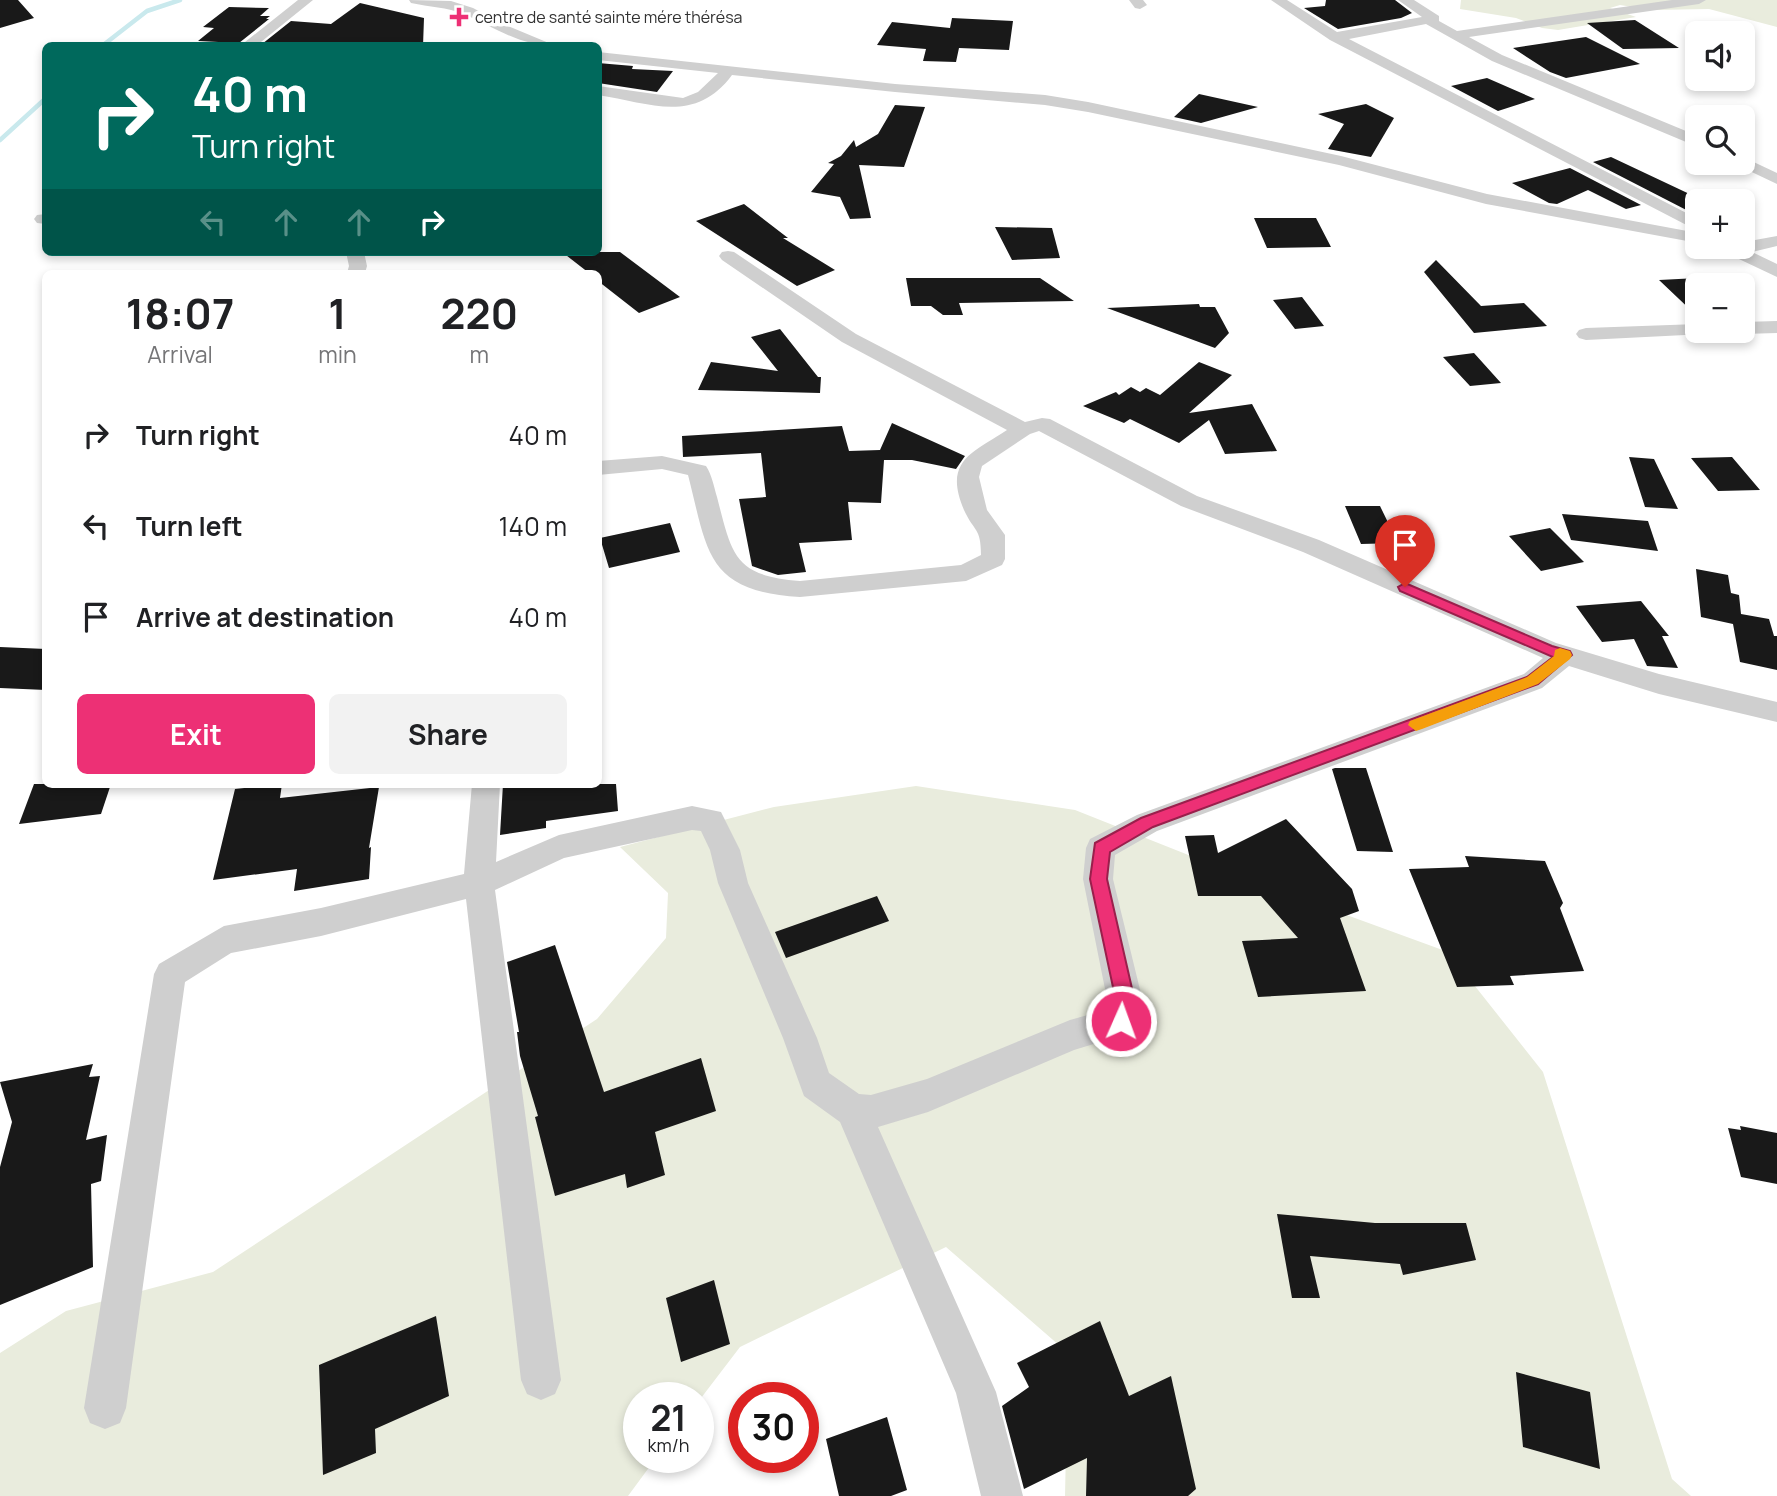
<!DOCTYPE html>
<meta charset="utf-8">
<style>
:root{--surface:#fff;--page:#f2f2f2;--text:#202124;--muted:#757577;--accent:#ed3075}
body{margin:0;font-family:Manrope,sans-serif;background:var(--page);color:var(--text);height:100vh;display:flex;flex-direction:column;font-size:26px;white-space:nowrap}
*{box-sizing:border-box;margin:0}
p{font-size:23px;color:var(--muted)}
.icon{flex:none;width:38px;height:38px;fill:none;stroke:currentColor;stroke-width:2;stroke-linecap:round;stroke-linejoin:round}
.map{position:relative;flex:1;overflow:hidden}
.side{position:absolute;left:42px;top:270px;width:560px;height:518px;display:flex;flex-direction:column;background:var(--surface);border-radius:10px;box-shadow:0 4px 10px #0003}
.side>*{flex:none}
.top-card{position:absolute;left:42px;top:42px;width:560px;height:214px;border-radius:10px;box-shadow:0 4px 10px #0003;background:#00695c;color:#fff;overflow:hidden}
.fabs{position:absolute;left:1685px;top:21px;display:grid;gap:14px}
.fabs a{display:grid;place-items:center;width:70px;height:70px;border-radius:10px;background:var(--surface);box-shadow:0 4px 10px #0003;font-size:35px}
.speed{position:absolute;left:623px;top:1382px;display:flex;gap:14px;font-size:35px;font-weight:700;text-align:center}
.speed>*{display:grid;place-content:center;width:91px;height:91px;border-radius:50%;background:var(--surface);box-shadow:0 4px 10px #0003;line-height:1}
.speed small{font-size:18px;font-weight:400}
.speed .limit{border:10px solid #d22;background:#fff;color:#111}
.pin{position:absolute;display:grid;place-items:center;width:60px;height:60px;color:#fff;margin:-72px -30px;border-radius:50% 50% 50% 0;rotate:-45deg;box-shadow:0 0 7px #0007}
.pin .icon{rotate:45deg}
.me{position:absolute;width:77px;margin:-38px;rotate:2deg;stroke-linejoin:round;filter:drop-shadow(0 0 5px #0008)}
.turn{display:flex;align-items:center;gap:24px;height:147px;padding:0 35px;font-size:32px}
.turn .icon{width:91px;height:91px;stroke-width:2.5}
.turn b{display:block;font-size:49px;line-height:60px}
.lanes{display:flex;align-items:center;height:66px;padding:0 35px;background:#0003;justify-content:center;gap:35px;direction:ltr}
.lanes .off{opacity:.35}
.eta{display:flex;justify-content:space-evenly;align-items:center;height:119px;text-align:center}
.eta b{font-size:42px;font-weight:700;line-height:49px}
.button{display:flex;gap:14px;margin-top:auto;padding:14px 35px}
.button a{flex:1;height:80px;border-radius:10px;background:var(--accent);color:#fff;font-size:28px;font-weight:700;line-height:80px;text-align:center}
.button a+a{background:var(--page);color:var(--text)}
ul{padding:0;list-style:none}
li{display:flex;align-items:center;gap:21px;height:91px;padding:0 35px}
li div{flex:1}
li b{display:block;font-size:26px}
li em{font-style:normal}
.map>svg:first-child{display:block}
.green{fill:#e9ecdd}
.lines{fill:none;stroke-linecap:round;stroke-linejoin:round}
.stream{stroke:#c9e9ed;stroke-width:4.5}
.building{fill:#191919}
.street{fill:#cfcfcf;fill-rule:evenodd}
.route{fill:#ed3075;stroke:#9a1f4c;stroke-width:2}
.slow{fill:#f59e0b}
.poi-dot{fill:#ed3075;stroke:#fff;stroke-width:2.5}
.labels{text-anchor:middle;stroke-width:7;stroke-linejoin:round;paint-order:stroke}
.far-poi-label{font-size:16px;fill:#323232;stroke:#fff;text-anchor:start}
</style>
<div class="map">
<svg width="1777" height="1496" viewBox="0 0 1777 1496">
<rect width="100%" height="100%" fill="#fff"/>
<path class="green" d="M 1461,0 L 1777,0 L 1777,27 L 1709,9 L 1652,10 L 1620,5 L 1610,8 L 1636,17 L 1558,30 L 1542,28 L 1516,18 L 1460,9 Z
M 916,786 L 1075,810 L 1259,883 L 1448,952 L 1543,1072 L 1672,1479 L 1691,1496 L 1065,1496 L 1068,1353 L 946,1247 L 740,1347 L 698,1402 L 698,1398 L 639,1398 L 639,1458 L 656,1458 L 628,1496 L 0,1496 L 0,1353 L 66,1311 L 213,1272 L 597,1019 L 666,938 L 668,893 L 620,847 L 774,807 Z"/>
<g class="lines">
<path class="stream" d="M 102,46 L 147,11 L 180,0
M 0,140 L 46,98"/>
</g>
<path class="building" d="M 0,0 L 18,0 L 34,18 L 0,28 Z
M 1326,0 L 1395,0 L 1412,13 L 1401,18 L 1338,29 L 1304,8 L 1325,6 Z
M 360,3 L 424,18 L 423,46 L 262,44 L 291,21 L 331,24 Z
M 229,7 L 269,8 L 260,16 L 270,16 L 266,19 L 269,19 L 239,43 L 198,41 L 214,28 L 203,27 Z
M 952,18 L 1013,21 L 1009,50 L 959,48 L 956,62 L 923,61 L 926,49 L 877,45 L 892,22 L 950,28 Z
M 1635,20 L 1679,48 L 1623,49 L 1587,23 Z
M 1586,37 L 1640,64 L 1566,78 L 1550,72 L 1513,48 Z
M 598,63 L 633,66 L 632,69 L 673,71 L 657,92 L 598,83 Z
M 1487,78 L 1535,99 L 1498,111 L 1451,86 Z
M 1199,94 L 1258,107 L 1201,123 L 1174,117 Z
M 1366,104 L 1394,118 L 1371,157 L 1328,149 L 1344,124 L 1318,114 Z
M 895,105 L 925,107 L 904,167 L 859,165 L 871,218 L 850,219 L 840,197 L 811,192 L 834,164 L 828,163 L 841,156 L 854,140 L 856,147 L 878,134 Z
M 1611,157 L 1698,198 L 1698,216 L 1593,162 Z
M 1570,168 L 1641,205 L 1626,209 L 1588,190 L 1557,204 L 1549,203 L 1512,183 Z
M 744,204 L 788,238 L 783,238 L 835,270 L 797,286 L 696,221 Z
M 1254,218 L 1316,218 L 1331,247 L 1267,248 Z
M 995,227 L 1052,228 L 1060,258 L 1012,260 Z
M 562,252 L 620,252 L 680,297 L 639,313 L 598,281 L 598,273 L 589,273 Z
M 1436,260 L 1481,306 L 1524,303 L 1547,326 L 1474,333 L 1424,272 Z
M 906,278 L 1040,278 L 1074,301 L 959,303 L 963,315 L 943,315 L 931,306 L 911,306 Z
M 1698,278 L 1698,317 L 1659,280 Z
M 1302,297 L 1324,326 L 1295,329 L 1273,300 Z
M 1199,304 L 1200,307 L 1215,307 L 1229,333 L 1215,348 L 1107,308 Z
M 780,329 L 818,377 L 821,377 L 820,393 L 698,390 L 711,362 L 778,371 L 751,337 Z
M 1474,353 L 1501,383 L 1470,386 L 1443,357 Z
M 1199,362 L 1232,375 L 1189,413 L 1252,404 L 1277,451 L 1225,454 L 1209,420 L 1179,443 L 1130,419 L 1124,423 L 1083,406 L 1116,392 L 1119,395 L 1131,387 L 1140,392 L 1146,388 L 1160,395 Z
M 892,423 L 965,456 L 956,469 L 912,460 L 884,460 L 881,503 L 848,502 L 852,540 L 799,543 L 806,572 L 778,575 L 752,566 L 739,499 L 766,497 L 761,453 L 683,457 L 682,436 L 842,426 L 849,451 L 880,450 Z
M 1629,457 L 1654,459 L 1678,509 L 1645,507 Z
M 1732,457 L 1760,490 L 1718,491 L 1691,458 Z
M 1345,506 L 1380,506 L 1398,543 L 1361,544 Z
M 1562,514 L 1648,521 L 1658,551 L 1571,540 Z
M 670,523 L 680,552 L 609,568 L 600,538 Z
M 1550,528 L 1584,562 L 1541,571 L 1509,536 Z
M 1696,569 L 1728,575 L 1731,593 L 1739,595 L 1741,614 L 1769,619 L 1774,636 L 1777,636 L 1777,670 L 1740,662 L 1733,624 L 1701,617 Z
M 1641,601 L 1669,636 L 1662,636 L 1678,668 L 1647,666 L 1634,639 L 1602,642 L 1576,606 Z
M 0,647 L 46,649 L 46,690 L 0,688 Z
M 1335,768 L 1366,768 L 1393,852 L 1357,851 L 1332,769 Z
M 34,784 L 111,784 L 101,814 L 19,824 Z
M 282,784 L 280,798 L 379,787 L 369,848 L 371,847 L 369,879 L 294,891 L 297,869 L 213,880 L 235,789 Z
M 503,784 L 616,784 L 618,811 L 546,821 L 546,828 L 500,835 Z
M 1286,819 L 1352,889 L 1359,911 L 1340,918 L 1366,991 L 1258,997 L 1242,941 L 1298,938 L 1261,896 L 1198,896 L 1185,836 L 1214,835 L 1218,853 Z
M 1465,856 L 1545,861 L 1563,903 L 1560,908 L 1584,971 L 1510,976 L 1514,985 L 1457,987 L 1409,869 L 1469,867 Z
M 877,896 L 889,921 L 786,958 L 775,932 Z
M 555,945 L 604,1092 L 701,1058 L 716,1111 L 655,1132 L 665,1175 L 627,1188 L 625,1174 L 555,1196 L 535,1117 L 538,1116 L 520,1056 L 517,1032 L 519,1032 L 507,962 Z
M 93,1064 L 89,1077 L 100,1076 L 86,1140 L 107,1135 L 101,1181 L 91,1184 L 93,1267 L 0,1305 L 0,1167 L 12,1122 L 0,1082 Z
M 1740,1126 L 1777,1133 L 1777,1184 L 1741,1177 L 1728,1128 L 1741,1130 Z
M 1277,1214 L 1375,1223 L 1466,1223 L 1476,1260 L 1403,1275 L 1400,1264 L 1310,1256 L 1320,1298 L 1292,1298 Z
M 714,1280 L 730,1344 L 681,1362 L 666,1298 Z
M 436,1316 L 449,1396 L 375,1429 L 376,1453 L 323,1475 L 319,1365 Z
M 1100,1321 L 1129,1396 L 1171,1376 L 1196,1489 L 1188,1496 L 1086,1496 L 1087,1458 L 1024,1489 L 1002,1406 L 1029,1387 L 1017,1363 Z
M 1516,1372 L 1590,1392 L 1600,1469 L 1523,1447 Z
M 887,1417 L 907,1490 L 891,1496 L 839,1496 L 826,1439 Z"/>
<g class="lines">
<path class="street" d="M 298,0 L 313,0 L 256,46 L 240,46 Z
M 409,0 L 451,1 L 473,8 L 503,24 L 556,46 C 521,46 495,28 464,14 C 447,7 429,7 411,3 Z
M 1129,0 L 1143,0 L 1147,5 L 1140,9 L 1135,8 Z
M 1271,0 L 1287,0 L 1337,32 L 1422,17 L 1398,0 L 1414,0 L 1439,16 L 1439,21 L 1457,31 L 1672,0 L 1706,0 L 1699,4 L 1469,37 L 1502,55 L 1698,136 L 1698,147 L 1492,61 L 1426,24 L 1349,39 L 1698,219 L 1698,231 L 1330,40 Z
M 598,52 L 895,84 L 1045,95 L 1088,102 L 1341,156 L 1487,194 L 1698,233 L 1698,243 L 1486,204 L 1339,165 L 1088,112 L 1045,105 L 895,92 L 732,75 C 695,125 650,103 598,95 L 598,86 L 683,98 L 698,92 L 718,73 L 598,60 Z
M 1743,157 L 1777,173 L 1777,184 L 1737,165 L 1735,163 L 1743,163 Z
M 46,214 L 46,224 L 37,223 L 34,219 L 37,215 Z
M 1777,236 L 1777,246 L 1752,252 L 1777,264 L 1777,277 L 1722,251 L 1719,247 L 1743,247 L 1744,242 Z
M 728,251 L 734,252 L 856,334 L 1025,422 L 1042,418 L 1050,419 L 1197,496 L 1319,540 L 1556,643 L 1659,674 L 1777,702 L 1777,722 L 1659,694 L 1569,666 L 1542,688 L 1157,831 L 1115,855 L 1113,879 L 1144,1006 L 1133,1032 L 1074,1050 L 928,1112 L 878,1127 L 996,1392 L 1023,1496 L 981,1496 L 956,1393 L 840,1122 L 804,1096 L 783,1038 L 718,883 L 710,850 L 701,831 L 692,830 L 564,858 L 495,890 L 561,1380 L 555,1394 L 541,1400 L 527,1394 L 521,1380 L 466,899 L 321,936 L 231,953 L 185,982 L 126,1408 L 120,1423 L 105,1429 L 90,1423 L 84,1408 L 154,974 L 159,964 L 224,926 L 321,908 L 464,874 L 472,784 L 500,784 L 496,862 L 559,835 L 692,806 L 721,812 L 740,850 L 748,883 L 817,1038 L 829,1073 L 859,1094 L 871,1095 L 927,1079 L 1070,1020 L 1109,1009 L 1083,879 L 1086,848 L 1090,839 L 1137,815 L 1524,674 L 1543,658 L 1303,552 L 1181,506 L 1039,431 L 1030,434 L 982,466 L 979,477 L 987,510 L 1005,535 L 1005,559 L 1002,565 L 966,581 L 800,597 C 706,591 708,553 688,475 L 662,469 L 598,475 L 598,461 L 662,456 L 706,466 C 712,475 714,487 717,497 C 732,555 734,576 800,581 L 961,565 L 981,555 C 981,527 974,532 964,510 C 943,461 972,453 1007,430 L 842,342 L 722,260 L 719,256 L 722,252 Z
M 346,252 L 364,252 L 367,266 L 365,273 L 347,273 L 349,266 Z
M 1777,321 L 1777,333 L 1743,334 L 1735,331 L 1743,331 L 1743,322 Z
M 1698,324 L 1698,331 L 1707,331 L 1705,334 L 1586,340 L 1579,338 L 1576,334 L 1579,330 L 1586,328 Z"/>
</g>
<path class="route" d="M 1405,583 L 1552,646 L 1570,651 L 1572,655 L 1538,684 L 1153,827 L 1110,852 L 1107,879 L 1136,1006 L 1128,1027 L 1121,1030 L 1114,1027 L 1112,1021 L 1117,1006 L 1090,879 L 1095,843 L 1141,818 L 1527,677 L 1553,657 L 1400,591 L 1398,587 Z"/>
<path class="slow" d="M 1560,648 L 1570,651 L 1572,655 L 1570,659 L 1538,684 L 1422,729 L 1416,731 L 1408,725 L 1410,721 L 1527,677 L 1554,656 L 1555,650 Z"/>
<path class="poi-dot" d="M455.5 6.5h7v7h7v7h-7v7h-7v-7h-7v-7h7z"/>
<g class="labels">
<g class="far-poi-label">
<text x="475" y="23">centre de santé sainte mére thérésa</text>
</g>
</g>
</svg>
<div class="fabs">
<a><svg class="icon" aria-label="sound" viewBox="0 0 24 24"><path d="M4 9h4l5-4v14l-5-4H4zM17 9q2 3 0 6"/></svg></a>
<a><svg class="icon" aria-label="search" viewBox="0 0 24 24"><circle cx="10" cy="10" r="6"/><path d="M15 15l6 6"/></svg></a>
<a>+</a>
<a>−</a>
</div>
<div class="speed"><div>21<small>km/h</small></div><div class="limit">30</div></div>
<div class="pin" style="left:1405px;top:587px;background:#d93025"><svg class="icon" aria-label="arrive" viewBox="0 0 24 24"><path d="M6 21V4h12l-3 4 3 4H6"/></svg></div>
<svg class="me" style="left:1121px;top:1021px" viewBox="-20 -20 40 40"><circle r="17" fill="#ed3075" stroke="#fff" stroke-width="3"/><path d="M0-11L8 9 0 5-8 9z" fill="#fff"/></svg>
<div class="top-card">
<div class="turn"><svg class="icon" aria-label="right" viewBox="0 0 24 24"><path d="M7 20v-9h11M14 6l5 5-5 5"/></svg><div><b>40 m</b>Turn right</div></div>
<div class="lanes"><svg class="icon off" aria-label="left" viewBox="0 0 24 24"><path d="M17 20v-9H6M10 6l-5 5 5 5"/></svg><svg class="icon off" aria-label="ahead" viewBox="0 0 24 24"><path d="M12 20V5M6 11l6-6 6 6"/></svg><svg class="icon off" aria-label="ahead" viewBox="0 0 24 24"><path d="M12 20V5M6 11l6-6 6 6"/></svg><svg class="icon" aria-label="right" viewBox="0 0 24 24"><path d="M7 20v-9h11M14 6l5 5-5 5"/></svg></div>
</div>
<section class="side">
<div class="eta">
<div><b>18:07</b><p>Arrival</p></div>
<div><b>1</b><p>min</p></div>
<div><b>220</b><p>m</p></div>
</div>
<ul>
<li><svg class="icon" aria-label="right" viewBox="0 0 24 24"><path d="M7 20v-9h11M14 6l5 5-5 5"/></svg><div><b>Turn right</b></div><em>40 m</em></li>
<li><svg class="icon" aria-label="left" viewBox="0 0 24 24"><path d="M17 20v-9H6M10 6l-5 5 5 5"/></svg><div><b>Turn left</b></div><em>140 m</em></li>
<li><svg class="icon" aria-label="arrive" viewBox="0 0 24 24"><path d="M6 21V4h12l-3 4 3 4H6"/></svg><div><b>Arrive at destination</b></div><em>40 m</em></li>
</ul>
<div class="button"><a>Exit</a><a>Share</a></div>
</section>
</div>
